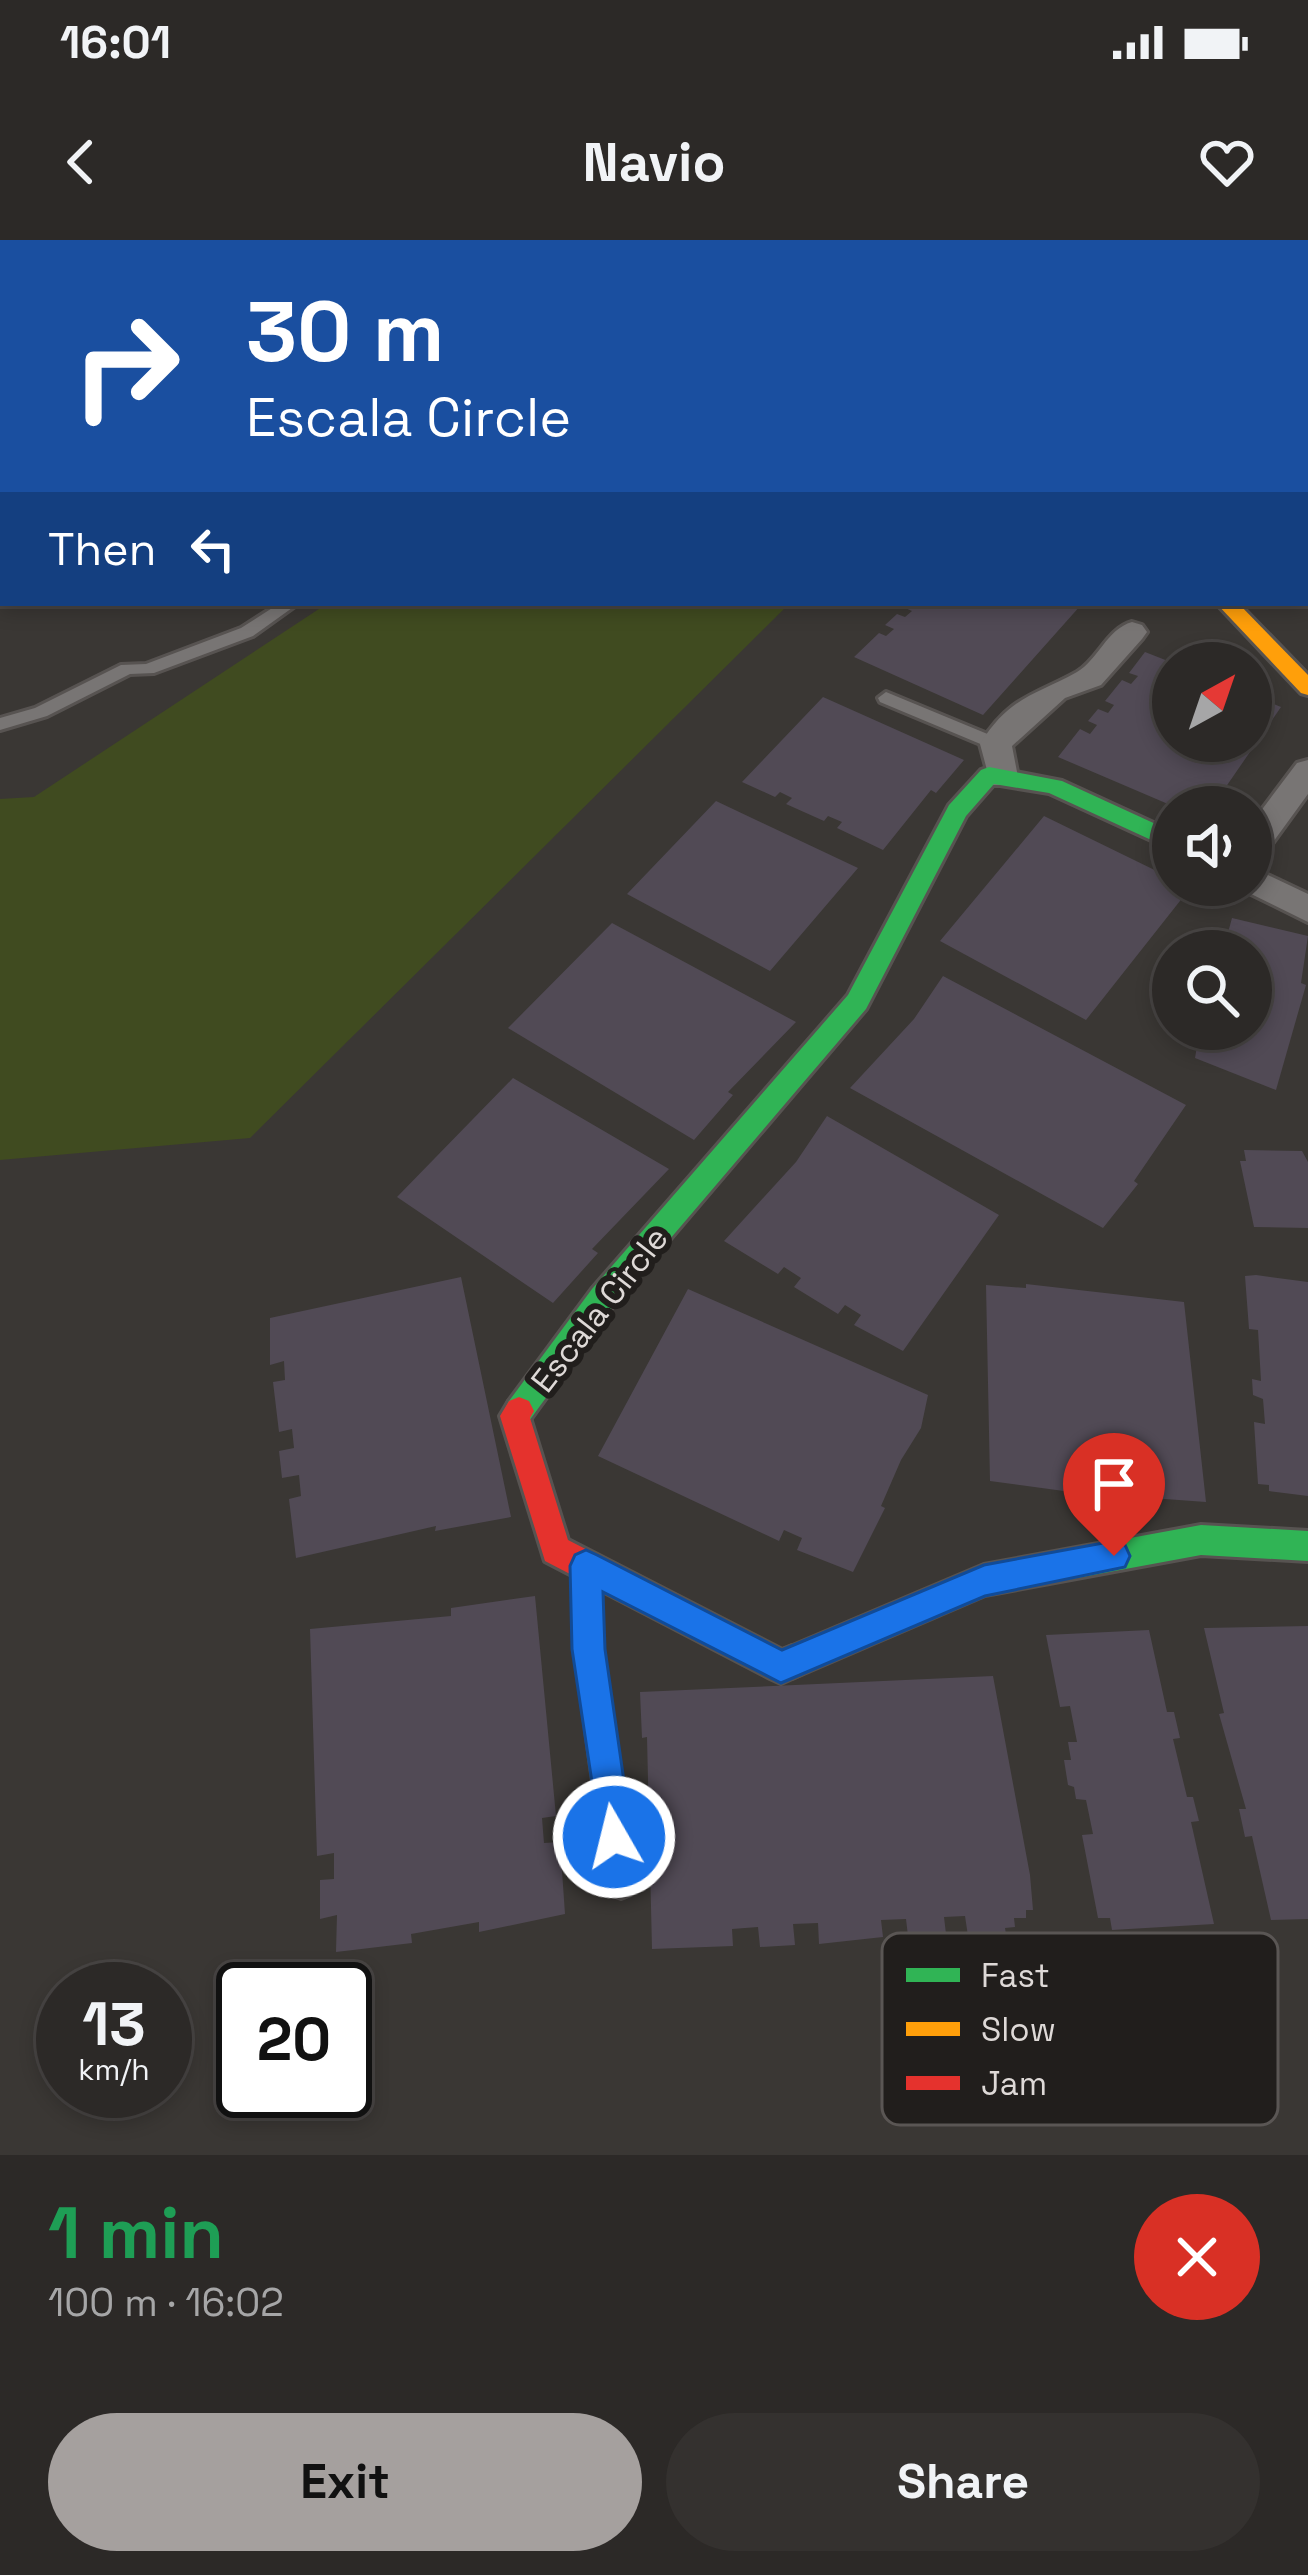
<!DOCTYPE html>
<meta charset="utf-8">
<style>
:root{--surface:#2c2927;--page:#34312f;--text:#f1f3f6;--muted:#a6a6a7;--line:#484544;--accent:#a5a09e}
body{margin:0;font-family:"Space Grotesk",sans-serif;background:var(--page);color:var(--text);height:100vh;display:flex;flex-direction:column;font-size:45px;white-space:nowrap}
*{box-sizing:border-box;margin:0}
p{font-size:39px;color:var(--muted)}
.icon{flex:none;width:66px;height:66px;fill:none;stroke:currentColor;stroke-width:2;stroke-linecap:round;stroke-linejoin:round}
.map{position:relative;height:1915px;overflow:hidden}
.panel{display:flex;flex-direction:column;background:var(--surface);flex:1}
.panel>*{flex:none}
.banner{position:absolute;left:0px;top:0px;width:1308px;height:366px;box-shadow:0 6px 18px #0003,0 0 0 3px var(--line);background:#1a4fa0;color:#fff;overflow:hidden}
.needle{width:78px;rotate:40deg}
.fabs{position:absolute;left:1152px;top:402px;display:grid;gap:24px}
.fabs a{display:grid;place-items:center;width:120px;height:120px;border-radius:50%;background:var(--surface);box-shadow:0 6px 18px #0003,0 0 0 3px var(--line);font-size:60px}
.speed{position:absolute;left:36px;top:1722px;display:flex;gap:24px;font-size:60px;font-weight:700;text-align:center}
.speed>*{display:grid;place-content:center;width:156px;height:156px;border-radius:50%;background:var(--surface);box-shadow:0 6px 18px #0003,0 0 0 3px var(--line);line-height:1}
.speed small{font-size:30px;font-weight:400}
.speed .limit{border:6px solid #111;border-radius:18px;background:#fff;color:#111}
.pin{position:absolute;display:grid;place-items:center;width:102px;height:102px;color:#fff;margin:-123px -51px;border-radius:50% 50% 50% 0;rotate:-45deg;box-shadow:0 0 12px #0007}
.pin .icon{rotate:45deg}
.me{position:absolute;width:132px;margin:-66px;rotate:352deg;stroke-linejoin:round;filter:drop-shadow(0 0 9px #0008)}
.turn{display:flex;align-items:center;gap:42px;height:252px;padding:0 48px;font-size:54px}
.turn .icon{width:156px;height:156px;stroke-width:2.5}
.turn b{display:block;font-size:84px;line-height:102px}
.then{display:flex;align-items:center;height:114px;padding:0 48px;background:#0003;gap:24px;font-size:45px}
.round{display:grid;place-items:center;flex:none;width:126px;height:126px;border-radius:63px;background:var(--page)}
.headline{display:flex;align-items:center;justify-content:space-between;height:204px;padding:0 48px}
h1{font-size:72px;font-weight:600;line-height:90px;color:#1e9e55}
.cta{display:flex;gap:24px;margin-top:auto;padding:24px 48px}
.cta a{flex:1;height:138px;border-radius:72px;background:var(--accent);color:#111;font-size:48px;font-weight:600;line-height:138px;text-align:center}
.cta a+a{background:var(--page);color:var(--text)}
.status{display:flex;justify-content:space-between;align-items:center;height:84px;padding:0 60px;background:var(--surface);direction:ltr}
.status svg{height:33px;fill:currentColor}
header{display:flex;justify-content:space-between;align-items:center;height:156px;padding:0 48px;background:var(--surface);font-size:54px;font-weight:600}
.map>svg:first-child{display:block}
.green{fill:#404b20}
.building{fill:#514a55}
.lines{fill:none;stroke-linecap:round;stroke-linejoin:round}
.lane-casing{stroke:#575351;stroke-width:6}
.street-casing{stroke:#575351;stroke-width:6}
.fast-casing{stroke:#575351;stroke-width:6}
.slow-casing{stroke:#575351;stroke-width:6}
.jam-casing{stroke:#575351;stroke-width:6}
.lane{fill:#787574;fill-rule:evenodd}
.street{fill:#787574;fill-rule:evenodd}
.fast{fill:#30b455;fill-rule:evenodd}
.slow{fill:#ff9f0a;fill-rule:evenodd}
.jam{fill:#e5322d;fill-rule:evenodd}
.route{fill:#1a73e8;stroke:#114b97;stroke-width:3}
.labels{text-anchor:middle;stroke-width:12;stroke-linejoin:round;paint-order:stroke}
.street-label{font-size:33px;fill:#ded9d7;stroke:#211e1c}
.key{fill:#211e1c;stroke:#5a5654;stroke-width:3}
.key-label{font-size:33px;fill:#ded9d7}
</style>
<div class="status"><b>16:01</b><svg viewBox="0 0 49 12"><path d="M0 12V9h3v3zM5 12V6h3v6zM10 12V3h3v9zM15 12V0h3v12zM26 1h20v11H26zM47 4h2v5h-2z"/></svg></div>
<header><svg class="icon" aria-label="back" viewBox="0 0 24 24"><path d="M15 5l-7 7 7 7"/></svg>Navio<svg class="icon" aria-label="heart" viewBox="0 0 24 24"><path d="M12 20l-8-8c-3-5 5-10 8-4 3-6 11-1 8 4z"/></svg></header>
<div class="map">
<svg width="1308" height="1915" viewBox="0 0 1308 1915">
<rect width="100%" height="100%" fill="#3a3734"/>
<path class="green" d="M 328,363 L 790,363 L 250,898 L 0,920 L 0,559 L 34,557 Z"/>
<path class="building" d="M 907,363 L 1081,363 L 1081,365 L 983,475 L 854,417 L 879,393 L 886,396 L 894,389 L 885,385 L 897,374 L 905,377 L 912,371 L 903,367 Z
M 1145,412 L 1173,423 L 1173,501 L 1251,501 L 1251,455 L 1281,467 L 1212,567 L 1175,567 L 1058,517 L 1080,489 L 1090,494 L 1097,485 L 1088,481 L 1098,469 L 1108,473 L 1114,465 L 1105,461 L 1122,440 L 1131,444 L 1138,436 L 1129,433 Z
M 823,457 L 964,520 L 936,553 L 931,550 L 883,610 L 837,588 L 842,582 L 828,576 L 824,581 L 786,564 L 792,558 L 780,552 L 775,557 L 742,542 Z
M 716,561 L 858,628 L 770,731 L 627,654 Z
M 1044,576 L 1173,639 L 1173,645 L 1191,647 L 1086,780 L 940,701 Z
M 1232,678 L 1308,696 L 1301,743 L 1306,745 L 1276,850 L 1195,818 L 1200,789 L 1251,789 L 1251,711 L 1223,711 Z
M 612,683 L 796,782 L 728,852 L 733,855 L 694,900 L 508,788 Z
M 943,736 L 1186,865 L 1134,941 L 1138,944 L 1103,988 L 850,848 L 914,779 Z
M 513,838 L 669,929 L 592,1009 L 598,1013 L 553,1063 L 397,957 Z
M 827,876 L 999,975 L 903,1111 L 854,1085 L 861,1075 L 845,1065 L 838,1074 L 794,1047 L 801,1038 L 784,1027 L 778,1034 L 724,1001 L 796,922 Z
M 1244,910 L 1302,911 L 1308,922 L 1308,988 L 1254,987 L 1240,921 L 1246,921 Z
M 1256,1035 L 1308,1042 L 1308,1256 L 1269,1251 L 1269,1245 L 1258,1244 L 1254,1182 L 1265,1184 L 1263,1159 L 1253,1155 L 1252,1139 L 1261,1141 L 1258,1090 L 1249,1089 L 1245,1036 Z
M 461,1037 L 511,1277 L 435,1291 L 436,1286 L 296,1318 L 289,1259 L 301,1256 L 299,1235 L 282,1238 L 279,1211 L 294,1208 L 292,1189 L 279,1192 L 273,1142 L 285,1140 L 284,1121 L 270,1125 L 270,1078 Z
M 1026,1044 L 1184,1062 L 1206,1262 L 1124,1256 L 1124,1249 L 1070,1244 L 1071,1252 L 990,1241 L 986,1045 L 1026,1048 Z
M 688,1049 L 928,1155 L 921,1188 L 901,1220 L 881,1266 L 885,1268 L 853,1332 L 797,1310 L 802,1298 L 784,1290 L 779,1301 L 598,1216 Z
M 535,1356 L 556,1576 L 542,1578 L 544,1603 L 560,1602 L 565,1674 L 479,1692 L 479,1682 L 411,1694 L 412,1703 L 336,1712 L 337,1675 L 320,1679 L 320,1640 L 334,1639 L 334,1613 L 317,1616 L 310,1389 L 451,1376 L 451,1368 Z
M 1308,1386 L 1308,1679 L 1271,1680 L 1252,1596 L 1245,1597 L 1239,1569 L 1246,1569 L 1219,1474 L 1224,1473 L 1204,1388 Z
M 1149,1390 L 1167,1472 L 1174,1472 L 1180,1498 L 1173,1499 L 1187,1557 L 1193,1557 L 1199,1581 L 1191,1582 L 1214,1684 L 1112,1690 L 1110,1678 L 1098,1678 L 1082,1595 L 1093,1594 L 1086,1560 L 1076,1559 L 1074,1547 L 1068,1545 L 1064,1520 L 1071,1520 L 1068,1502 L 1077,1502 L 1070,1466 L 1060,1467 L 1046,1395 Z
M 993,1436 L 1030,1635 L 1033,1670 L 1026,1670 L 1026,1678 L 1014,1678 L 1015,1687 L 1005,1688 L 1006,1694 L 968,1696 L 965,1676 L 944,1677 L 946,1694 L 908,1696 L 906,1679 L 881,1680 L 883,1697 L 819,1704 L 818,1683 L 793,1684 L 795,1705 L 760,1707 L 758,1687 L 732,1689 L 733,1706 L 652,1709 L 647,1497 L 642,1498 L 640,1452 Z"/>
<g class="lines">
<g class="lane-casing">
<path id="lane" d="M 629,0 L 641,0 L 643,3 L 631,3 Z
M 1305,57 L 1308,58 L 1308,66 L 1305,65 Z
M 3,75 L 3,90 L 0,91 L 0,76 Z
M 1305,138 L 1308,139 L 1308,147 L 1305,146 Z
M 1305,231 L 1308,231 L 1308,240 L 1305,240 Z
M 1305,318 L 1308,318 L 1308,328 L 1305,328 Z
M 280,363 L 299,363 L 253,396 L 154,433 L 130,434 L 47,476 L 0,490 L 0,478 L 35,468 L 121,425 L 146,424 L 241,388 Z
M 886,452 L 1002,500 L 1004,504 L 1002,508 L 990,508 L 880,462 L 878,458 Z
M 586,1321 L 595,1325 L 598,1333 L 601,1409 L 635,1644 L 631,1654 L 621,1658 L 611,1654 L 607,1644 L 575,1409 L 574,1333 L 577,1325 Z"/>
</g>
<g class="street-casing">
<path id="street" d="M 1308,241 L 1308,259 L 1305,260 L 1305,242 Z
M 1132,382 L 1142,385 L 1147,392 L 1142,399 L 1101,445 L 1065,458 L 1012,506 L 1018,537 L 1013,545 L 991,545 L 980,504 C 1010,456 1034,456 1077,432 C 1098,420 1107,389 1132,382 Z
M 1308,520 L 1308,554 L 1263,616 L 1251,620 L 1251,584 L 1297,523 Z
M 1251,627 L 1308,654 L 1308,682 L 1239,648 L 1251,645 Z"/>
</g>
<g class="fast-casing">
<path id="fast" d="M 989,527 L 1062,541 L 1173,592 L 1173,610 L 1049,553 L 994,544 L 966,576 L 866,769 L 612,1067 L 529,1181 L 519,1185 L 509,1181 L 504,1171 L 509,1161 L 592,1049 L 848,755 L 949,565 L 981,530 Z
M 1201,1285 L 1308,1291 L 1308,1321 L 1201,1315 L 985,1355 L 792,1438 L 781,1433 L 776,1422 L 781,1411 L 984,1325 Z"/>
</g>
<g class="slow-casing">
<path id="slow" d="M 1216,363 L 1238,363 L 1308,435 L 1308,455 L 1301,453 Z"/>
</g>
<g class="jam-casing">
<path id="jam" d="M 519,1157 L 529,1161 L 534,1171 L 530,1178 L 568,1300 L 782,1410 L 792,1406 L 803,1411 L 808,1422 L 803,1433 L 781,1443 L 770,1438 L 545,1321 L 500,1176 L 509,1161 Z"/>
</g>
<use href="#lane" class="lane"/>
<use href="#street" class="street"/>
<use href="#fast" class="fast"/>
<use href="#slow" class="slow"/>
<use href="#jam" class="jam"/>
</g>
<path class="route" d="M 1114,1301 L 1125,1305 L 1130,1316 L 1125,1327 L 985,1356 L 781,1443 L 603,1352 L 605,1409 L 632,1597 L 627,1609 L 614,1615 L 602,1609 L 572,1409 L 570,1326 L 575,1315 L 586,1310 L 597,1315 L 782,1410 L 984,1325 Z"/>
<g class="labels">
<g class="street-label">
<text transform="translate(599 1069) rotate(-52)" y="12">Escala Circle</text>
</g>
</g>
<rect x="882" y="1693" width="396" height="192" rx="18" class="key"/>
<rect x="906" y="1728" width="54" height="14" fill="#30b455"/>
<rect x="906" y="1782" width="54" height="14" fill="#ff9f0a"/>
<rect x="906" y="1836" width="54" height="14" fill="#e5322d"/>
<g class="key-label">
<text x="981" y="1747">Fast</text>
<text x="981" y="1801">Slow</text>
<text x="981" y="1855">Jam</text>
</g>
</svg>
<div class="fabs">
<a><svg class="needle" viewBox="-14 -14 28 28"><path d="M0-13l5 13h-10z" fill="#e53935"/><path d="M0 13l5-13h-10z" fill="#a6a6a7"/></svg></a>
<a><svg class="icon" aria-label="sound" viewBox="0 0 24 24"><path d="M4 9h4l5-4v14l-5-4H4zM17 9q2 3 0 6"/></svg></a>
<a><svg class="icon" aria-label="search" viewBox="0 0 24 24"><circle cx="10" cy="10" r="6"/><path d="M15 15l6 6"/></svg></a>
</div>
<div class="speed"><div>13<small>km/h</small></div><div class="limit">20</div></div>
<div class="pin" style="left:1114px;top:1316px;background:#d93025"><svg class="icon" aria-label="arrive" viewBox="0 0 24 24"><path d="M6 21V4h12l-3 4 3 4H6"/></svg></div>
<svg class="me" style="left:614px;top:1597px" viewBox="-20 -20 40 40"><circle r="17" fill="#1a73e8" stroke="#fff" stroke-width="3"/><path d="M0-11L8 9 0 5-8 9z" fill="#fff"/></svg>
<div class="banner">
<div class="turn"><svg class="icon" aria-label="right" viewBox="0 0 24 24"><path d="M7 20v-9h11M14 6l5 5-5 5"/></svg><div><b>30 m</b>Escala Circle</div></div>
<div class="then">Then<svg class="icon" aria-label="left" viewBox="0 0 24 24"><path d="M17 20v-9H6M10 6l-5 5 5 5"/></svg></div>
</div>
</div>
<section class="panel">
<div class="headline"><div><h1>1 min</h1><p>100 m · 16:02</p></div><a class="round" style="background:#d93025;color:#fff"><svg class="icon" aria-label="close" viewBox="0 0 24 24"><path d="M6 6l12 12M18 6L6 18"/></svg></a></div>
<div class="cta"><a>Exit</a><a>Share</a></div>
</section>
